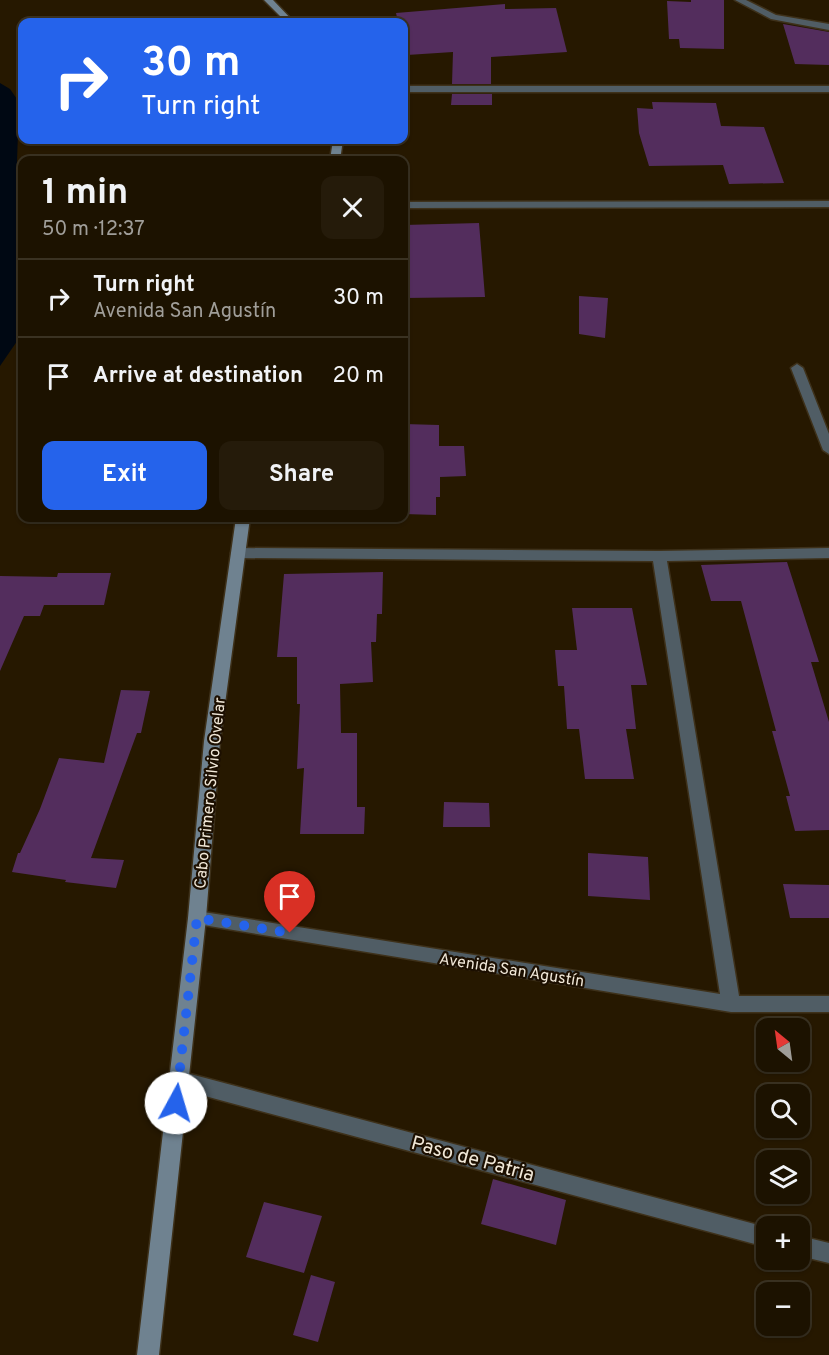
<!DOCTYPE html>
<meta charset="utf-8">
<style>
:root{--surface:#1c1200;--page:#251b0a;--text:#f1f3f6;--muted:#a09e99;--line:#3a3222;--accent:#2563eb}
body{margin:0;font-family:Overpass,sans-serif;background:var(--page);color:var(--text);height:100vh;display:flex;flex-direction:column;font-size:22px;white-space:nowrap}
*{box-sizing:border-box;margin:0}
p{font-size:20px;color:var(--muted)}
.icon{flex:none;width:33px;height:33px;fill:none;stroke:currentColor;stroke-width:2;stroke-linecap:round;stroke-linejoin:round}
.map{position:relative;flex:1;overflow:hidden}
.drawer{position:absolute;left:18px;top:156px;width:390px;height:366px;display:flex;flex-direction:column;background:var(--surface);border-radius:12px;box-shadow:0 2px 4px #0004,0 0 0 2px var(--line)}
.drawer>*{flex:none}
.guide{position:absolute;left:18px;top:18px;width:390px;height:126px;border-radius:12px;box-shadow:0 2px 4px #0004,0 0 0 2px var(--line);background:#2563eb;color:#fff;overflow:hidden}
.needle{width:39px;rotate:331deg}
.tools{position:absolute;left:756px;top:1018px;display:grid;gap:12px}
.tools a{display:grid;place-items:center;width:54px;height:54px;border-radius:12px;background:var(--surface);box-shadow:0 2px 4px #0004,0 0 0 2px var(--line);font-size:30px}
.pin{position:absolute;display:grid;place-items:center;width:51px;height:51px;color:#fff;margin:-62px -26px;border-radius:50% 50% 50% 0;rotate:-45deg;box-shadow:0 0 6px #0007}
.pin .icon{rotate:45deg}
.me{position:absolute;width:66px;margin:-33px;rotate:6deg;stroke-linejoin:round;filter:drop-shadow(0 0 4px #0008)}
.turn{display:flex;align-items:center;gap:21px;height:126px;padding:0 24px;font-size:27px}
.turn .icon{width:78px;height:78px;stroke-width:2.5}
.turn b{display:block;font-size:42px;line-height:51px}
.round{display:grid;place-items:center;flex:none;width:63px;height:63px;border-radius:12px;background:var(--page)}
.summary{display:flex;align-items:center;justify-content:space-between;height:102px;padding:0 24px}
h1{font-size:36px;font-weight:700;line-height:45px}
.primary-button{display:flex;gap:12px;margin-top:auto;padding:12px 24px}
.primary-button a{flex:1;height:69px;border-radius:12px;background:var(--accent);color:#fff;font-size:24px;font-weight:700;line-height:69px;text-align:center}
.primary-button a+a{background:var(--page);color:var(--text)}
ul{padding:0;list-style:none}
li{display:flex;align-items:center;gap:18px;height:78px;padding:0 24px;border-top:2px solid var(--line)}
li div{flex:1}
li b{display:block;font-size:22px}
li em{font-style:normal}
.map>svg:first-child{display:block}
.water{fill:#000813}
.building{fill:#532d5d}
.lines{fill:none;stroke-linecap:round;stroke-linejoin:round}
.minor-casing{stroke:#3e311a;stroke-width:3}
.secondary-casing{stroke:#3e311a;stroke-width:3}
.minor{fill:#505d65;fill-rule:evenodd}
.secondary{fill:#6f8290;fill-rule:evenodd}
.route{stroke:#2563eb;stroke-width:10;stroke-dasharray:0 18}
.labels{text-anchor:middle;stroke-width:4.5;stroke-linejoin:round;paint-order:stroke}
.street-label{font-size:16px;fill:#f1e8d8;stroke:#1c0f00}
.near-street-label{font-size:20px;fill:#f1e8d8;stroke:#1c0f00}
</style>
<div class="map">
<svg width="829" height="1355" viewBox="0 0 829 1355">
<rect width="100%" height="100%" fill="#261800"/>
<path class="water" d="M 0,83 L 10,89 L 19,102 L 17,162 L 20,220 L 22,226 L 22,334 L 0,366 Z"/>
<path class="building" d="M 691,0 L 724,0 L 724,49 L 680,48 L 679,39 L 669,39 L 667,1 L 691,2 Z
M 505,4 L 505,9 L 556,8 L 567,52 L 491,57 L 491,84 L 452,84 L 453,52 L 407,55 L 404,43 L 404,22 L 398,22 L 396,13 Z
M 783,24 L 829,32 L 829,65 L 795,64 Z
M 452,94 L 492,94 L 492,105 L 451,105 Z
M 652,102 L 716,103 L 721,126 L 764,127 L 784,183 L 729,184 L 723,165 L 649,166 L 639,133 L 637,108 L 653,109 Z
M 479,223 L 485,297 L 404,298 L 404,225 Z
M 579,296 L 608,298 L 605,338 L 579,334 Z
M 404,424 L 439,425 L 439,446 L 464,446 L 466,476 L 440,477 L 440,497 L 436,497 L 436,515 L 404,514 Z
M 787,562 L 819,662 L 811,662 L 829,722 L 829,830 L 795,831 L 786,796 L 790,796 L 772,731 L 776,731 L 741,601 L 711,601 L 701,565 Z
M 383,572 L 382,614 L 377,614 L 376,642 L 371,642 L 373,682 L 340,684 L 341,733 L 357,733 L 357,807 L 365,807 L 364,834 L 300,834 L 304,768 L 297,769 L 300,704 L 297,704 L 297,657 L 277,657 L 284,574 Z
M 58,573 L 111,573 L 104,605 L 44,605 L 40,616 L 24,616 L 0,671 L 0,576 L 57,577 Z
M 572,608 L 632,608 L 647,685 L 631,685 L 636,729 L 626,729 L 634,779 L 585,779 L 579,729 L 567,729 L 564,686 L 558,686 L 555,650 L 577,650 Z
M 121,690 L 150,691 L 141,733 L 137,733 L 91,858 L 124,860 L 116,888 L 65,882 L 66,880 L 12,872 L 18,853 L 20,853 L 40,809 L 59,758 L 104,763 Z
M 444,802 L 489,803 L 490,827 L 443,827 Z
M 588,853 L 648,857 L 650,900 L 588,896 Z
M 783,884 L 829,885 L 829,918 L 790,918 Z
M 493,1179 L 566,1200 L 556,1245 L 481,1224 Z
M 264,1202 L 322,1216 L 304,1273 L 246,1257 Z
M 311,1275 L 335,1282 L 318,1342 L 293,1335 Z"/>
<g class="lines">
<g class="minor-casing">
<path id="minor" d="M 735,0 L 746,0 L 776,15 L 829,24 L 829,30 L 771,19 Z
M 404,86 L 829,86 L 829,92 L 404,92 Z
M 829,201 L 829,207 L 404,208 L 404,202 Z
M 797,364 L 803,368 L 829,434 L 829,454 L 823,450 L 791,368 Z
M 238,548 L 659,551 L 829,548 L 829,558 L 667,561 L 739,996 L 829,996 L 829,1012 L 731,1012 L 191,923 L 188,918 L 191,913 L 197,911 L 720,994 L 653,561 L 238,558 L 231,553 Z
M 179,1071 L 766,1227 L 766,1247 L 179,1089 L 172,1086 L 170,1080 L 172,1074 Z
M 800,1236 L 829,1243 L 829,1263 L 800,1256 Z"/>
</g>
<g class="secondary-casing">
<path id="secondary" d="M 264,0 L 273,0 L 294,22 L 286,22 Z
M 333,140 L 343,140 L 340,160 L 330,160 Z
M 236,518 L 250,518 L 220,741 L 206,918 L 159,1355 L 137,1355 L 188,918 L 204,741 Z"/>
</g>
<use href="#minor" class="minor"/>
<use href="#secondary" class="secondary"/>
</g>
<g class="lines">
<path class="route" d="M 176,1103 L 197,918 L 290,933"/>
</g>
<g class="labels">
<g class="street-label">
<text transform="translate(209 793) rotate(-84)" y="6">Cabo Primero Silvio Ovelar</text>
<text transform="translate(512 969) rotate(9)" y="6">Avenida San Agustín</text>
</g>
<g class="near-street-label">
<text transform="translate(473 1158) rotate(15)" y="7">Paso de Patria</text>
</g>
</g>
</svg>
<div class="tools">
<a><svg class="needle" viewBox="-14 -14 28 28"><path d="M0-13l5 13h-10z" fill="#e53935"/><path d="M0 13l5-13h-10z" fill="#a09e99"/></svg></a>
<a><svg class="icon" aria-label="search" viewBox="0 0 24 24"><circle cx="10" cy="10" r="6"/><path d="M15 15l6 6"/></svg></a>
<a><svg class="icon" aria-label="layers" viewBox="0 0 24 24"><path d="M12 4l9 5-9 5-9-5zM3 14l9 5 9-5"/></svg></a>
<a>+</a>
<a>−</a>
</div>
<div class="pin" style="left:290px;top:933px;background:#d93025"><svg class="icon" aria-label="arrive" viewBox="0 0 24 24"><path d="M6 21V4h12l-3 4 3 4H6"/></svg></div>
<svg class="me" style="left:176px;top:1103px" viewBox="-20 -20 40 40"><circle r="19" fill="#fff"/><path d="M0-13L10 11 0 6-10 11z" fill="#2563eb"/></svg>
<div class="guide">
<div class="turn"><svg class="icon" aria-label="right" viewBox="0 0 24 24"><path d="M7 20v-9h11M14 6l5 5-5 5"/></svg><div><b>30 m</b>Turn right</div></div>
</div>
<section class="drawer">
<div class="summary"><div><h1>1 min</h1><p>50 m · 12:37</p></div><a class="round"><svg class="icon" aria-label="close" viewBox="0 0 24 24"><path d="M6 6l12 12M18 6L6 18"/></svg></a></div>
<ul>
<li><svg class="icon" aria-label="right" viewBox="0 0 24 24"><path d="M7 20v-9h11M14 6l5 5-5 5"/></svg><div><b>Turn right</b><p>Avenida San Agustín</p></div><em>30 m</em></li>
<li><svg class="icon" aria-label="arrive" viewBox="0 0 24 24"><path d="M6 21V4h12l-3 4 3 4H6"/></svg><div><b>Arrive at destination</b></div><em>20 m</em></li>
</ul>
<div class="primary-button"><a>Exit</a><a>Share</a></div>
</section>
</div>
